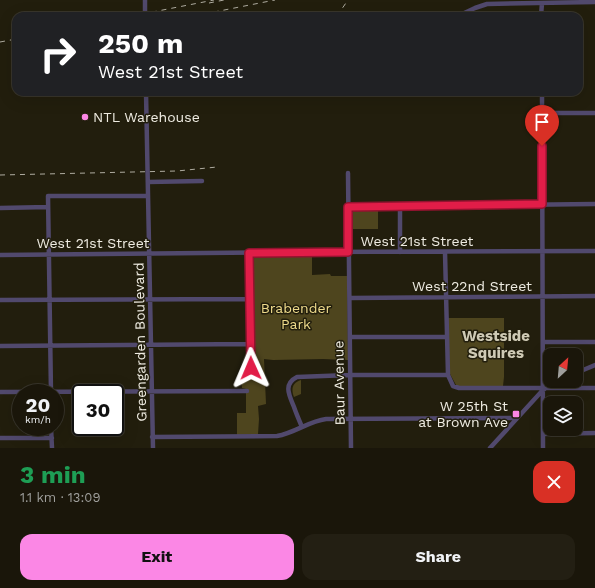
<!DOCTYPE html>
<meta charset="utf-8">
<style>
:root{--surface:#1a160a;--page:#231f13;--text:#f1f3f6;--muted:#9f9f9c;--line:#38352b;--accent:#fb87e5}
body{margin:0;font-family:"Work Sans",sans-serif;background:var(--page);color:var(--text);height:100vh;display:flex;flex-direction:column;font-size:15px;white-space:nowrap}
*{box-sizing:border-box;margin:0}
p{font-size:13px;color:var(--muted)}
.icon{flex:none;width:22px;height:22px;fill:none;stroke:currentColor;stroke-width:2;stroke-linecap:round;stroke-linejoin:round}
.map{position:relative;height:448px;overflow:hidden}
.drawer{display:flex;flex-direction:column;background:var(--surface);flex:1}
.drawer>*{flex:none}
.banner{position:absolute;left:12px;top:12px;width:571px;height:84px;border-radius:12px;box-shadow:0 4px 16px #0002,0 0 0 1px var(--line);background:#202124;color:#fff;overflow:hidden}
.needle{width:26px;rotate:26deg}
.fabs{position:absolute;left:543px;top:348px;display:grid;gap:8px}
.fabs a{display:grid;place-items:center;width:40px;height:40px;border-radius:8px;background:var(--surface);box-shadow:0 4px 16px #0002,0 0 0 1px var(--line);font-size:20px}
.speed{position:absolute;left:12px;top:384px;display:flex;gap:8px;font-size:20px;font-weight:700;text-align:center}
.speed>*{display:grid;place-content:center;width:52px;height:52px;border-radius:50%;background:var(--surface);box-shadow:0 4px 16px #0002,0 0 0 1px var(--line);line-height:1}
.speed small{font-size:10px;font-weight:400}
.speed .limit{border:2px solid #111;border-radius:6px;background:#fff;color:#111}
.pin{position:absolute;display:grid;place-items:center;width:34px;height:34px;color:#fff;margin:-41px -17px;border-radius:50% 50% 50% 0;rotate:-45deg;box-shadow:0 0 4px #0007}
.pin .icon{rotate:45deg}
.me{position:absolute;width:44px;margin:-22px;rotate:359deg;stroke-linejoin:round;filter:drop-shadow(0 0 3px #0008)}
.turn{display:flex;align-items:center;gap:14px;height:84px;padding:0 20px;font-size:18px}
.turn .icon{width:52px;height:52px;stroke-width:2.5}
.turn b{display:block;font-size:28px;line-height:34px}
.round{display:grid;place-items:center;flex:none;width:42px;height:42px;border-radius:12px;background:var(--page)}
.summary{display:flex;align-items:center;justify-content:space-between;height:68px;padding:0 20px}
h1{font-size:24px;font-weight:700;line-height:30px;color:#1e9e55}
.primary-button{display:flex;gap:8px;margin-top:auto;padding:8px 20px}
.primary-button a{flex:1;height:46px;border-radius:12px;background:var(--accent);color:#111;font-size:16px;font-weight:700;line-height:46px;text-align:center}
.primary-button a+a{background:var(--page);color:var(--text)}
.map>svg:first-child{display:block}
.green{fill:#4e451e}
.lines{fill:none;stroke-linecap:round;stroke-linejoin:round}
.minor{stroke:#51496d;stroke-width:4.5}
.rail{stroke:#afaca0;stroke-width:1;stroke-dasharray:5 5;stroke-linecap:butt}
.route-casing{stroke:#92132f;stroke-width:10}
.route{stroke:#e11d48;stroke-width:7}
.poi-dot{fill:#fb87e5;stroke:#221e0d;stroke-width:1.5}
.labels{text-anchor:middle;stroke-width:3;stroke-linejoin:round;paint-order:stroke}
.poi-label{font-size:14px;fill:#efece2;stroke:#221e0d;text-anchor:start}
.street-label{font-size:14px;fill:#efece2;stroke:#221e0d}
.park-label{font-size:14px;fill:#eeda8b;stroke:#221e0d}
.neighbourhood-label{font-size:15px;font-weight:bold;fill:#cfcab5;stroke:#221e0d}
</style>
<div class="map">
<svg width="595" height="448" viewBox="0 0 595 448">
<rect width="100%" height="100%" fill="#221e0d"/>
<path class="green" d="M 378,208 L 378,229 L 350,229 L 351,213 L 355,209 Z
M 253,254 L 312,254 L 312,275 L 330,274 L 331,276 L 347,276 L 348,360 L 323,359 L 273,360 L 264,359 L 266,404 L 258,406 L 259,419 L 258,434 L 237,435 L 237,413 L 246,413 L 246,392 L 248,392 L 247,389 L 242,388 L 241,378 L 243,376 L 242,369 L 243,368 L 252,367 L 251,256 Z
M 447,318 L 504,318 L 504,377 L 503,386 L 459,387 L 456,385 L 449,372 Z
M 301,380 L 301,394 L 294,397 C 291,389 292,383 301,380 Z"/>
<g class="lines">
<path class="minor" d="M 145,0 L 145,16
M 458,16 L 475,8 L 487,4 L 595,2
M 541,16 L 542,3
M 146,92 L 153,448
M 542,92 L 543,448
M 542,113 L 595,113
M 348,173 C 349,265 350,356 351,448
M 148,182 L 202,181
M 400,206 L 400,252
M 348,207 L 595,204
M 0,208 L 48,207
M 445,252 L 448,375 L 453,386 L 459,388 L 595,388
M 249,253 L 251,367
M 0,255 L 309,252 L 595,251
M 350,298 L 595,296
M 0,300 L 250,299
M 350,337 L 446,337
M 543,342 L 595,342
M 0,346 L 250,344
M 576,373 L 595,365
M 0,392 L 247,391
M 51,393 L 48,196 L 148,196
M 51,427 L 52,448
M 302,427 C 299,420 296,413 294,407 C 289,395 283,384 297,377 L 350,375 L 448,375
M 543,434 L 595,433
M 152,437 L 277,436 C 295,433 309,421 326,419 L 517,418
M 0,438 L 52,438
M 490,448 L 542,391 L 547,387 L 559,381"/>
<path class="rail" d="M 209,3 L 224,0
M 122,16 L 137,13
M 132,16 L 214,0
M 185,16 L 199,13
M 194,16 L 275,0
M 337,16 L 348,0
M 0,42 L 16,39
M 153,92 L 154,97
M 0,175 L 177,171 L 217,167"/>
</g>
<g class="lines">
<g class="route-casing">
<path id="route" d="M 251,368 L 249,253 L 348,252 L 348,207 L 542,204 L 542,146"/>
</g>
<use href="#route" class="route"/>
</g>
<g class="poi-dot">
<circle cx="85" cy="117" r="4"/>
<rect x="512" y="410" width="8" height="8" rx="2"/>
</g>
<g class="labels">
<g class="poi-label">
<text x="93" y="122">NTL Warehouse</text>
<text x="508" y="411" text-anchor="end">W 25th St<tspan x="508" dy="16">at Brown Ave</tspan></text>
</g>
<g class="street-label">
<text x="417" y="246">West 21st Street</text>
<text x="93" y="248">West 21st Street</text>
<text x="472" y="291">West 22nd Street</text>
<text transform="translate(140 342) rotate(-91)" y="5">Greengarden Boulevard</text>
<text transform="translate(339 383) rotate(-91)" y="5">Baur Avenue</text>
</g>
<g class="park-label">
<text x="296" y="313">Brabender<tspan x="296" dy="16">Park</tspan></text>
</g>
<g class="neighbourhood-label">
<text x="496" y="341">Westside<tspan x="496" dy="17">Squires</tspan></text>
</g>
</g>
</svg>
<div class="fabs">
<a><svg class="needle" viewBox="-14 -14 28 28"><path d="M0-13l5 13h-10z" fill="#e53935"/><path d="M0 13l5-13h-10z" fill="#9f9f9c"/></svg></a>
<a><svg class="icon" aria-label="layers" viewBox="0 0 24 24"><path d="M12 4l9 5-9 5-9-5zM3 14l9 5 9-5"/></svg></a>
</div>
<div class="speed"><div>20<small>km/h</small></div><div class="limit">30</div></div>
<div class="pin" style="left:542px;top:146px;background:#d93025"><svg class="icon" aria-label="arrive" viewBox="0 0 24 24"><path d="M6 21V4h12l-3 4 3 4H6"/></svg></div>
<svg class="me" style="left:251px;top:368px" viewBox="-20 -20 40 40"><path d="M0-17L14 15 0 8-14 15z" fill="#e11d48" stroke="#fff" stroke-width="4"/></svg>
<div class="banner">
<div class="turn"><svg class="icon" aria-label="right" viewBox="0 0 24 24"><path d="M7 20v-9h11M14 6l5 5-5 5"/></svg><div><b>250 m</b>West 21st Street</div></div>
</div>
</div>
<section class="drawer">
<div class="summary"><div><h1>3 min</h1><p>1.1 km · 13:09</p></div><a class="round" style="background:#d93025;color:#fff"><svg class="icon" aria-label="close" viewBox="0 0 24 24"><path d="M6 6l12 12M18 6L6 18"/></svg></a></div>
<div class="primary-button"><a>Exit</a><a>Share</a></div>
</section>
